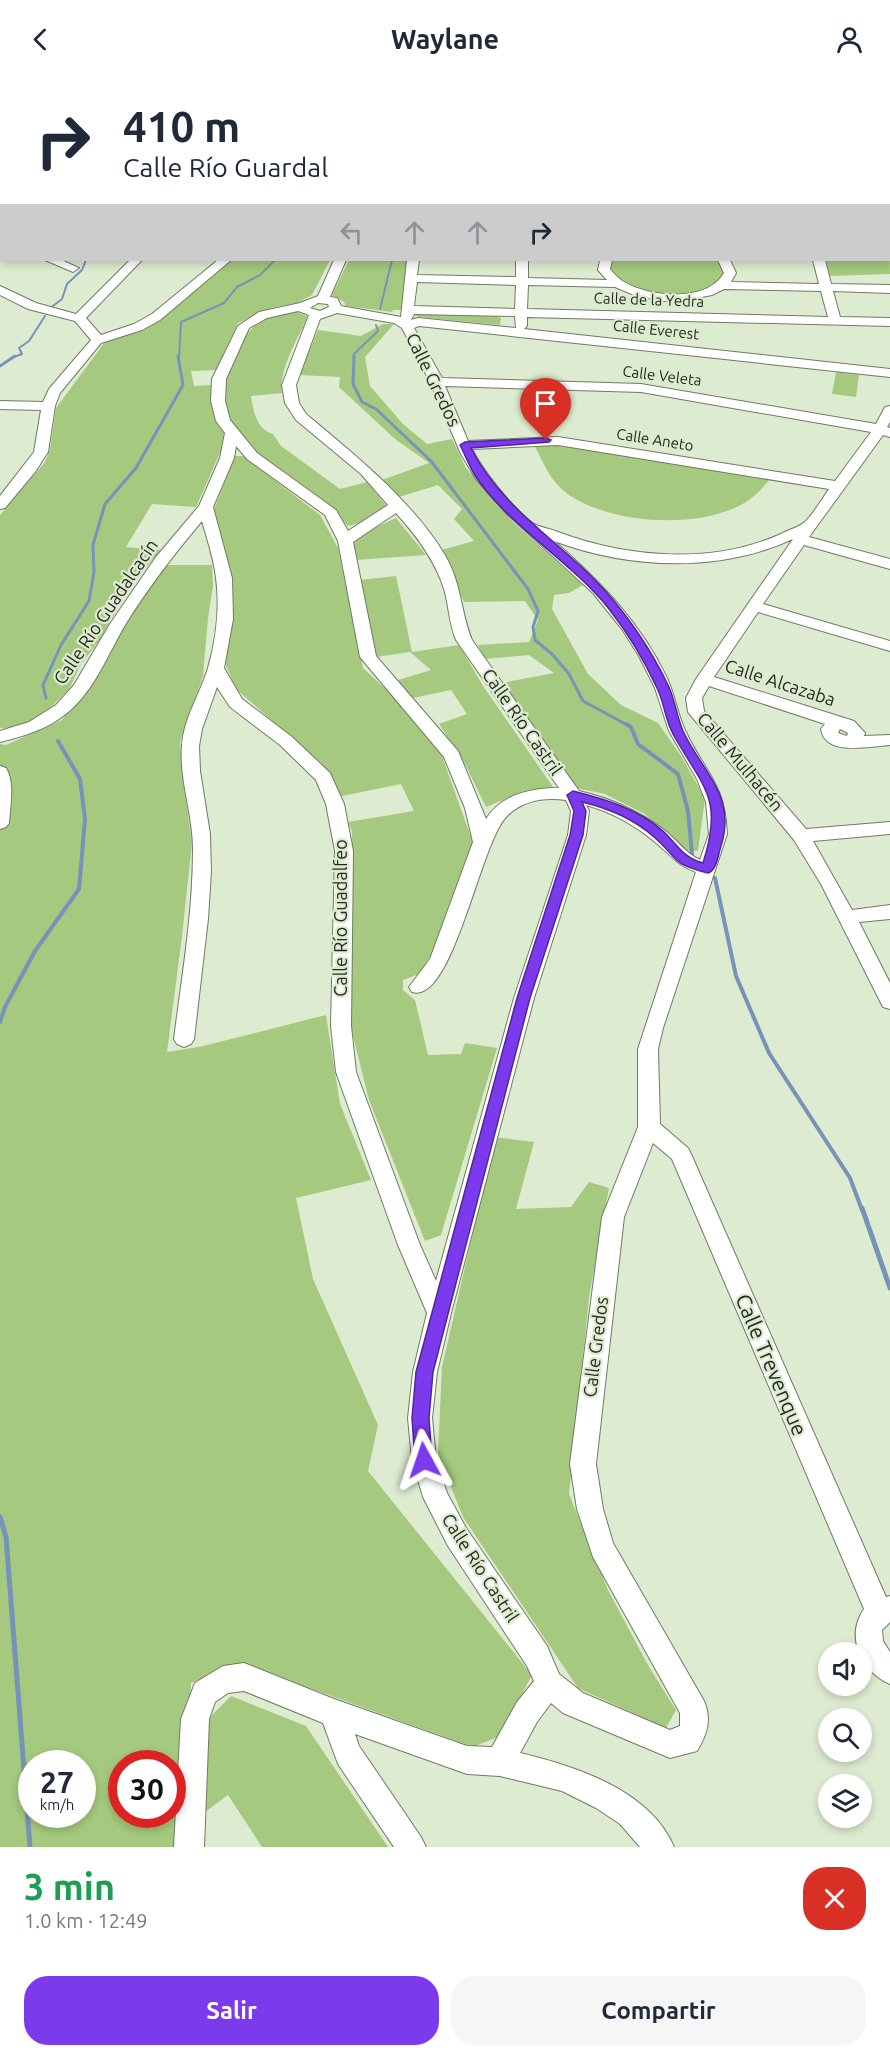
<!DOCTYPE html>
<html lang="es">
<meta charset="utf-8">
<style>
:root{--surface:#fff;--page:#f6f6f7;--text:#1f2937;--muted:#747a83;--accent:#7c3aed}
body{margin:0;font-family:Ubuntu,sans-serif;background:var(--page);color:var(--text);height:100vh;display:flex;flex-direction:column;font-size:22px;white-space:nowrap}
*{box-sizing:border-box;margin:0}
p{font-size:20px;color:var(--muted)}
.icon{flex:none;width:33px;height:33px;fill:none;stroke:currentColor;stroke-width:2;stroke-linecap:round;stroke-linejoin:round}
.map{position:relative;height:1769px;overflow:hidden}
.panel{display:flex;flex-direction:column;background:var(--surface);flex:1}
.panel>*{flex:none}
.banner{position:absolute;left:0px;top:0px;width:891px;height:183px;box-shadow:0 3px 9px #0003;background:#fff;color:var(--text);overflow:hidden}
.buttons{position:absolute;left:818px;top:1564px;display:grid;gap:12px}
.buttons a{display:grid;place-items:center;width:54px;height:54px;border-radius:50%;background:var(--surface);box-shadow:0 3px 9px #0003;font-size:30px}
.speed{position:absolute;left:18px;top:1672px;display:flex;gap:12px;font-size:30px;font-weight:700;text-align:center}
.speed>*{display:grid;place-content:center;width:78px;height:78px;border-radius:50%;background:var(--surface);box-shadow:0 3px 9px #0003;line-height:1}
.speed small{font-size:15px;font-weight:400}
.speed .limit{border:9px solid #d22;background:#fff;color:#111}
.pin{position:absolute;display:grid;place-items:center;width:51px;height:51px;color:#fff;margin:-62px -26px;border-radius:50% 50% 50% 0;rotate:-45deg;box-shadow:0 0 6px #0007}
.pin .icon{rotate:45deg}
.me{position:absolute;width:66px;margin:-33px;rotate:355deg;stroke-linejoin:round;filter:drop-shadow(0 0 4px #0008)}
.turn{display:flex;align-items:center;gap:21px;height:126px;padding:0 24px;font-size:27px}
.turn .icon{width:78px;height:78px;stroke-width:2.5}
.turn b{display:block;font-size:42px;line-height:51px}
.lanes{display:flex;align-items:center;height:57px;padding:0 24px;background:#0003;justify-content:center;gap:30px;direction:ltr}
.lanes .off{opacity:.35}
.round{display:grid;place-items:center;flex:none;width:63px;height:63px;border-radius:24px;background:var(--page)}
.headline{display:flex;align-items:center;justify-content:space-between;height:102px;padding:0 24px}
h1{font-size:36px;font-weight:600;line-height:45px;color:#1e9e55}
.primary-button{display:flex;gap:12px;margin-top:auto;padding:12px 24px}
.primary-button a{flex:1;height:69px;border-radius:24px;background:var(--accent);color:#fff;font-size:24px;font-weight:600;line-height:69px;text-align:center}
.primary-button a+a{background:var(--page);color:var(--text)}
header{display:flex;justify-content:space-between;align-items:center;height:78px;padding:0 24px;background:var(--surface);font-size:27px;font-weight:600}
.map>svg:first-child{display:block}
.green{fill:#a5c97e;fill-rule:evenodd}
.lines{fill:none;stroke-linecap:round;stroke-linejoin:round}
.stream-far3{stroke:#7694b9;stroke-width:2}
.stream-far2{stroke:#7694b9;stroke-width:3}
.stream-far1{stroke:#7694b9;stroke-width:4}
.stream{stroke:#7694b9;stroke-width:5}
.minor-casing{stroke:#6f7b63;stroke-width:2}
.minor{fill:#fff;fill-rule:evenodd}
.route{fill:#7c3aed;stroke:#51269a;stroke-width:1.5}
.labels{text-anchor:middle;stroke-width:4.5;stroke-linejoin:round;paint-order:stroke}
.far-street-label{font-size:15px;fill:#252a20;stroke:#ddebd0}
.street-label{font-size:18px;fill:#252a20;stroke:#ddebd0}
.near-street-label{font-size:21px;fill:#252a20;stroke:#ddebd0}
</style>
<header><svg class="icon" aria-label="back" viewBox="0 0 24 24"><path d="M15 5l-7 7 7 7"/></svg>Waylane<svg class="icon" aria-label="person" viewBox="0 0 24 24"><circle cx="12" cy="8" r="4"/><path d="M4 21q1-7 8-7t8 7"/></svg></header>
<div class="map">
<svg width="890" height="1769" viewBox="0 0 890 1769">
<rect width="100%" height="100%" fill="#ddebd0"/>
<path class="green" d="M 890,157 L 890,196 L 830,198 L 823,182 L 890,182 Z
M 231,182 L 330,182 L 312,217 L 297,225 L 274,229 L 238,245 L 216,292 L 191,293 L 194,308 L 212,307 L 215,340 L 225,353 L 226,361 L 196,429 L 152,426 L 126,469 L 161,472 L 131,506 L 99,563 L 81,586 L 69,611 L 43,637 L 28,646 L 11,651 L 0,650 L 0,437 L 45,384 L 50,372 L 56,330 L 105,264 L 154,245 Z
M 349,182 L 408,182 L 401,232 L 393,232 L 392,234 L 346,228 L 344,224 L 332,217 Z
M 612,182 L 720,182 L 726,189 L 727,196 L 706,213 L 679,217 L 663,217 L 632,210 L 612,196 L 609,188 Z
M 293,232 L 308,239 C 298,259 278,294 282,315 L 251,318 C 253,333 257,352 273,356 L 281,368 L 340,411 L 367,404 L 387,429 L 363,444 L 348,448 C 341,442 335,434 329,428 C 300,402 226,365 224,322 C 223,311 229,293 234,282 C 250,245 255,243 293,232 Z
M 412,235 L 497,236 L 497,239 L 501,240 L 500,247 L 419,239 Z
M 383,246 L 394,246 L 365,279 L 370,308 L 403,346 L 427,366 L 452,361 L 466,390 L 513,444 L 583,507 L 569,515 L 554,517 L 552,531 L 588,596 L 621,627 L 658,645 L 681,678 L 705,720 L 698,773 L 680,772 L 645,736 L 605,716 L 576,710 L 502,605 L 554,595 L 529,577 L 485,581 L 478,567 L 529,564 L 538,542 L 525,523 L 464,524 L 441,472 L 474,463 L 454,441 L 462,431 L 438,407 L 399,419 L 382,402 L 429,385 L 395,361 L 339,309 L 340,299 L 299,297 L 318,252 L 361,258 Z
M 836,294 L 859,297 L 856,319 L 832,316 Z
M 534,367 L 576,369 L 770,401 C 761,412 753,421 739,428 C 693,451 605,446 564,413 C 549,401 543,383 534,367 Z
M 235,378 L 243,378 L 320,437 L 338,470 L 363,590 L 407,631 L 442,678 L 473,765 L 439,864 L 419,896 L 403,902 L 403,912 L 415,922 L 428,977 L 461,976 L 465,965 L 497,970 L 441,1157 L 425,1163 L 369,1022 L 352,954 L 352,753 L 348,744 L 414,733 L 401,706 L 337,719 L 322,686 L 236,611 L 224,583 L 213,434 Z
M 396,440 L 426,477 L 355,482 L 353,465 L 374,450 Z
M 165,487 L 212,487 L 213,508 L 208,540 L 203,598 L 180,664 L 182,695 L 192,765 L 182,858 L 167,974 L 199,969 L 326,937 L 340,1026 L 371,1102 L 296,1120 L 313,1201 L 378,1347 L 368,1393 L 532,1597 L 500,1658 L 473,1669 L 243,1586 L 191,1605 L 182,1769 L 0,1769 L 0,666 L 6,667 L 62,642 ZM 32,1686 L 82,1686 L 82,1737 L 32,1737 ZM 122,1686 L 172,1686 L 172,1737 L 122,1737 Z
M 396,498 L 412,574 L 459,567 L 483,608 L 553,709 L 518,716 L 486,729 L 466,688 L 439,646 L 467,636 L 451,612 L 413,620 L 395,603 L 431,592 L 410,574 L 376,579 L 360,502 Z
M 495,1059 L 534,1064 L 516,1131 L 571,1129 L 589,1104 L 609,1110 L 589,1219 L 569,1416 L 608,1512 L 649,1589 L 676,1632 L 666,1650 L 578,1610 L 463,1439 L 438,1376 L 442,1289 Z
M 231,1618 L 306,1648 L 388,1769 L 262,1769 L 228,1717 L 201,1737 L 205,1644 Z"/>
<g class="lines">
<path class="stream-far3" d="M 227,2 L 230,0
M 708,2 L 715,0
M 49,231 L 62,221 L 67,206 L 82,192 L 86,182
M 380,231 L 392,182
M 11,280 L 22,276 L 19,270 L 29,263 L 45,238
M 179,280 L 181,244 L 224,225 L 237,209 L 260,197 L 275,182
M 354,280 L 354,276 L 378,253 L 376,247"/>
<path class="stream-far2" d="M 354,278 L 353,306 L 362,324 L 376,331 L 431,383 L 528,511 L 538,533 L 533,549 L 535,562 L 552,576 L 569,596 L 583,623 L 629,648
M 0,288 L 15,278
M 46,620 L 43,607 L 61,567 L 89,523 L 94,494 L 93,467 L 105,426 L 136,390 L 183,307 L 178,278"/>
<path class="stream-far1" d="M 626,646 L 631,649 L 638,666 L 678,696 L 688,733 L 692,776
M 715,800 L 736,898 L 769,975 L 850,1100 L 862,1132
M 0,944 L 5,929 L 35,873 L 79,811 L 85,741 L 80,701 L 58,663"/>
<path class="stream" d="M 862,1130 L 890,1210
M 0,1439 L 6,1459 L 30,1769"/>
<g class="minor-casing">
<path id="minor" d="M 38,0 L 50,0 L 36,2 Z
M 88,0 L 101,0 L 86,2 Z
M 117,0 L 127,0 L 129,2 L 118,2 Z
M 277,0 L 287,0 L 275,2 Z
M 346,0 L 356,0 L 345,2 Z
M 416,0 L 426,0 L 415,2 Z
M 469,0 L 482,0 L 484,2 L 470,2 Z
M 550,0 L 563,0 L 565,2 L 551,2 Z
M 634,0 L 647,0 L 649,2 L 635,2 Z
M 686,0 L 700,0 L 684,2 Z
M 814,0 L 825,0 L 827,2 L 815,2 Z
M 0,13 L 2,13 L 2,19 L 0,19 Z
M 0,105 L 2,105 L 2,111 L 0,111 Z
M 0,133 L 2,133 L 2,139 L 0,139 Z
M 0,167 L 2,167 L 2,173 L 0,173 Z
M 45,182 L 61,182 L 79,190 L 73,194 Z
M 130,182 L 142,182 L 86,240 L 101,257 L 134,246 L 152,236 L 218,182 L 231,182 L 160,242 L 142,252 L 101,265 L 60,315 L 55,328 L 48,374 L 35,394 L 5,430 L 0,431 L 0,418 L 34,374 L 41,332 L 0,331 L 0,323 L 43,324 L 49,311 L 91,262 L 75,243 L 28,231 L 0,217 L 0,208 L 36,225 L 76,236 Z
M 334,182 L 346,182 L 330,219 L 337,220 L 341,228 L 401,239 L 407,182 L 419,182 L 417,197 L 516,199 L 516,182 L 528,182 L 528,200 L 607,202 L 598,192 L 600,182 L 612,182 L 610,191 C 614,196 619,201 624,204 C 649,219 707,225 724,195 L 718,182 L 730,182 L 736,195 L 731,204 L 819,206 L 813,182 L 825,182 L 831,206 L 890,207 L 890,215 L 833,213 L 840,239 L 890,240 L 890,248 L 527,239 L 527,248 L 524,251 L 890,291 L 890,299 L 419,248 L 414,250 L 442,300 L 641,306 L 876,346 L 885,329 L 890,328 L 890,344 L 887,349 L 890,350 L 890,359 L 883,357 L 809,459 L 890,481 L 890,491 L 804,467 L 763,526 L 890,563 L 890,573 L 758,534 L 714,599 L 854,643 L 865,655 L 864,658 L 890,657 L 890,667 C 870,668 825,679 821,651 L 825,646 L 709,608 L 702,620 L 704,633 L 806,751 L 890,744 L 890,756 L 813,763 L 852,832 L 890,827 L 890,841 L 859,844 L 890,905 L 890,931 L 883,929 L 821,806 L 794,762 L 688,634 L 686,620 L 696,601 L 793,461 C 719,495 629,491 554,463 C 599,502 641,545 667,600 C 675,617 677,635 685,652 C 704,694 725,704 727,756 L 663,950 L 658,971 L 660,1046 L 688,1070 L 691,1076 L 886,1519 L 890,1518 L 890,1544 L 882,1552 L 883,1563 L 890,1574 L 890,1606 C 861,1594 845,1558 864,1531 L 672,1081 L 653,1065 L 624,1139 L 596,1386 L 603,1431 L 613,1465 L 704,1623 C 712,1642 707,1656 697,1673 L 670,1680 L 563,1635 L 551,1625 L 537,1644 L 520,1675 C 575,1688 650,1712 674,1769 L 640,1769 L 620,1746 L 596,1730 L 562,1713 L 500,1698 L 467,1696 L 355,1656 L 359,1668 L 421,1759 L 426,1769 L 394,1769 L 338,1686 L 323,1645 L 244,1613 L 228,1615 L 215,1624 L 209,1641 L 204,1769 L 174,1769 L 181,1641 L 195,1605 L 223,1588 L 244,1585 L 334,1621 L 467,1668 L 492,1669 L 517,1624 L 534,1603 L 527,1588 L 448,1468 L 423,1419 L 412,1382 L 408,1340 L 413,1294 L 427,1235 L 398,1167 L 336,994 L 331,948 L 335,773 L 326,726 L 316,702 L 280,667 L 230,629 L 217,609 L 202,651 L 199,668 L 200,693 L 210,756 L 211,793 L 208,841 L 194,961 L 191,966 L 184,969 L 177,966 L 174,961 C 182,898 193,835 193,771 C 193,736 179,702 182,667 C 184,640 200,616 208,590 C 216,562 220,529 216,500 C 214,481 207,461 202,443 C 174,476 148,510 125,547 C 108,576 94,613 67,635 C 48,651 24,658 0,664 L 0,653 L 29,644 L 56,627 L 74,607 L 110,546 L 156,479 L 199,428 L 220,380 L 225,355 L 216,343 L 211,323 L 212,301 L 238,248 L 259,234 L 300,225 L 318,218 ZM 417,204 L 516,207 L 515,231 L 414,228 ZM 528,207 L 615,209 L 634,217 L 662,223 L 686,222 L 712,217 L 724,211 L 821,213 L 828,239 L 527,231 ZM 318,225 L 328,226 L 329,229 L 320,233 L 310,230 ZM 298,233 L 309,237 L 282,307 L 285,325 L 296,342 L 361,396 L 388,427 L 348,453 L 336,432 L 257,375 L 230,342 L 225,323 L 226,301 L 249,250 L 267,240 ZM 337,235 L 394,245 L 402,250 L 430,304 L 461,376 L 476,401 L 507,436 L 593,515 L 622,551 L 639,578 L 655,610 L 669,653 L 697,701 L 706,724 L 709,756 L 700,782 C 685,775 677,762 664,752 C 639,733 610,720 579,713 L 472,562 C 461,535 461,505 446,479 C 414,424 355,377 306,336 L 299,325 L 296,307 L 320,241 ZM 414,236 L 515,238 L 516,250 L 418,240 L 407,243 L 411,242 ZM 445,308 L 641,314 L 871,354 L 835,403 L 558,359 L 468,363 ZM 558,367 L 829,411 C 822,421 814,435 805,444 C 799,449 788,452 781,456 C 711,487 628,480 558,454 C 551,451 543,450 536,447 C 518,438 481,390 472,371 ZM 236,368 L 247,381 L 325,437 L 338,463 L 360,579 L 444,679 L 465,730 L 473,764 L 430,881 L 409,909 L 412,914 C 453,927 480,764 507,738 C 523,722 545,719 566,722 L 571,733 L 568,757 L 514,920 L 436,1203 L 420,1167 L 356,994 L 351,948 L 353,773 L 344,726 L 330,695 L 292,659 L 242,621 L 224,590 L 233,541 L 232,500 L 213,429 L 234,380 ZM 396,435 C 416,457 435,482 444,511 C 449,528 449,545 456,562 L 559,710 C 531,710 502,716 486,741 L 458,673 L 376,578 L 353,464 ZM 840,651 L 848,655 L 847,658 L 838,655 ZM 586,727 C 611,734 635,747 655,764 C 670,776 678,788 696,794 L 638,971 L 638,1049 L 602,1139 L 570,1386 L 577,1431 L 593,1479 L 680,1635 L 680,1648 L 670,1652 L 583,1615 L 559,1596 L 547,1568 L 466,1450 L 447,1415 L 436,1382 L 432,1340 L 437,1294 L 451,1235 L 534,920 L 586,757 L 589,733 Z
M 0,688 L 6,690 C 15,705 10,728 9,745 L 6,749 L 0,751 Z"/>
</g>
<use href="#minor" class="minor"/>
</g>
<path class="route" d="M 546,360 L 551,362 L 549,364 L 471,370 C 501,428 549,456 594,501 C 624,531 651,571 669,609 C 675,623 677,639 683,653 C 702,694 737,717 721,768 C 718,777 717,792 708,795 C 671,786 679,781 654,759 C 634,741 607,730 582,724 L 586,733 L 583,757 L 530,920 L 433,1294 L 429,1340 L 432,1382 L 430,1387 L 424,1390 L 418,1387 L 415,1382 L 412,1340 L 416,1294 L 517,920 L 570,757 L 574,733 L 567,717 L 573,713 C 605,721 638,731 663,753 C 677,766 683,780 703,785 C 724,719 703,710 673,656 C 665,641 664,623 656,608 C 644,582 627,554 609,531 C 571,483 506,446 474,396 C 469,387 465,377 460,367 L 465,364 Z"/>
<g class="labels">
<g class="far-street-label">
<text transform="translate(649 222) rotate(2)" y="5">Calle de la Yedra</text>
<text transform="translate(656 252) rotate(6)" y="5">Calle Everest</text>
<text transform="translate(662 298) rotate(7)" y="5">Calle Veleta</text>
<text transform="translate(655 362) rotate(9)" y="5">Calle Aneto</text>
</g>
<g class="street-label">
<text transform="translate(433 302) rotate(64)" y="6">Calle Gredos</text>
<text transform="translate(106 534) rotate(-56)" y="6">Calle Río Guadalcacín</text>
<text transform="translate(780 605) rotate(18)" y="6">Calle Alcazaba</text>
<text transform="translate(522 644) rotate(55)" y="6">Calle Río Castril</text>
<text transform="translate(740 684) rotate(50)" y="6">Calle Mulhacén</text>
<text transform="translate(341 840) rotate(-90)" y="6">Calle Río Guadalfeo</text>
<text transform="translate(596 1269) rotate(-83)" y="6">Calle Gredos</text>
<text transform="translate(480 1490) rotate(57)" y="6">Calle Río Castril</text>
</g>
<g class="near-street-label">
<text transform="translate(771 1287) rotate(67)" y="7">Calle Trevenque</text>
</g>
</g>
</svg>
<div class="buttons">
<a><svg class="icon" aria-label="sound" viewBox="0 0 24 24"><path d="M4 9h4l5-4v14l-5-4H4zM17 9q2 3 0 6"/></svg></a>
<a><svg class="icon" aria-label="search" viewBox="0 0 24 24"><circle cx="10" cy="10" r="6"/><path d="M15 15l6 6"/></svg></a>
<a><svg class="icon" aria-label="layers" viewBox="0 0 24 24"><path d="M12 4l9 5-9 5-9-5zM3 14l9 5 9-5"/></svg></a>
</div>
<div class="speed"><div>27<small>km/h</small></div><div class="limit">30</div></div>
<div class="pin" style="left:546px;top:362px;background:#d93025"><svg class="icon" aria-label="arrive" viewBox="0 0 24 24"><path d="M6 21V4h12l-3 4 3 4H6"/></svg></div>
<svg class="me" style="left:424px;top:1382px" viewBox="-20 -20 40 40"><path d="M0-17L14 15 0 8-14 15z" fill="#7c3aed" stroke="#fff" stroke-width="4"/></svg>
<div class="banner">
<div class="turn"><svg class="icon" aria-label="right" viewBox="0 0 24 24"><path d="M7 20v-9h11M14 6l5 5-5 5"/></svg><div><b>410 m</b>Calle Río Guardal</div></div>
<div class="lanes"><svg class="icon off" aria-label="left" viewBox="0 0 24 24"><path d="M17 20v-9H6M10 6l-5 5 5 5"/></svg><svg class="icon off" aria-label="ahead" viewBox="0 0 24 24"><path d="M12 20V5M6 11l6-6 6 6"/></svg><svg class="icon off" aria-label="ahead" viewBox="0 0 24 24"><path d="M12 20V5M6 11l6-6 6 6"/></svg><svg class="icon" aria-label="right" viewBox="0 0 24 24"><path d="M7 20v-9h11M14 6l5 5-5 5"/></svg></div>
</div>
</div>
<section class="panel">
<div class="headline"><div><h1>3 min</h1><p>1.0 km · 12:49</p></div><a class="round" style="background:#d93025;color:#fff"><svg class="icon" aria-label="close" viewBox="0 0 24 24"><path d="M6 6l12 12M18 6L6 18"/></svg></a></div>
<div class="primary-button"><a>Salir</a><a>Compartir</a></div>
</section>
